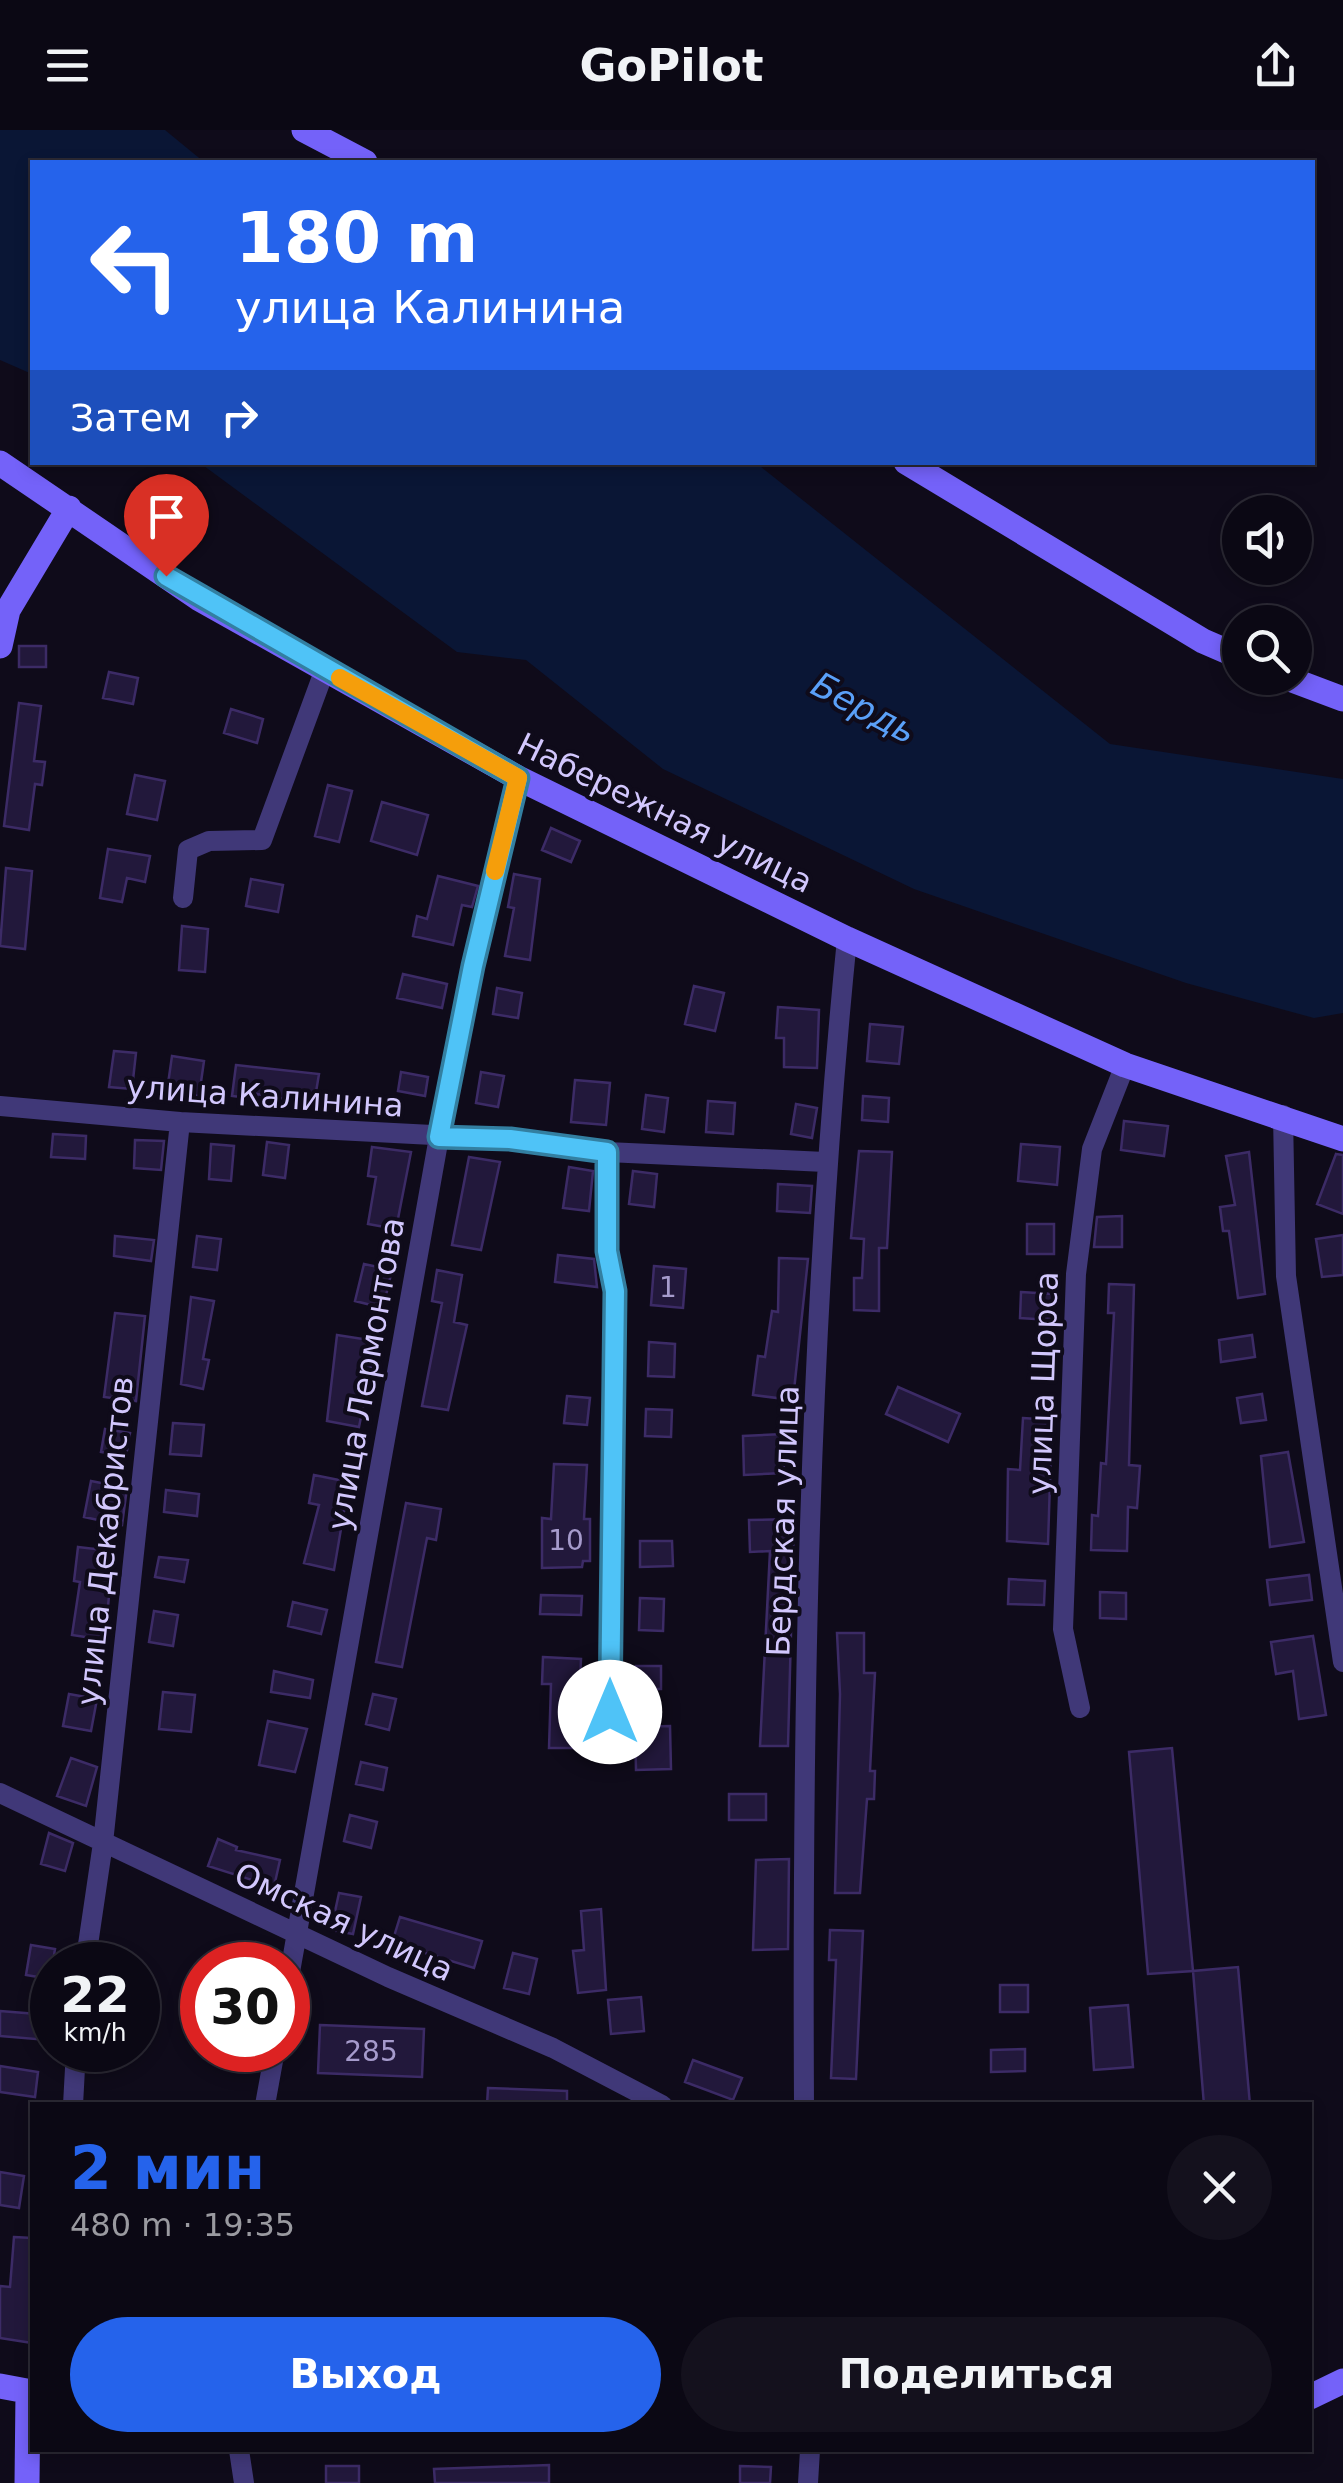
<!DOCTYPE html>
<html lang="ru">
<meta charset="utf-8">
<style>
:root{--surface:#0b0814;--page:#14111d;--text:#f1f3f6;--muted:#9a9aa0;--line:#2b2934;--accent:#2563eb}
body{margin:0;font-family:"DejaVu Sans",sans-serif;background:var(--page);color:var(--text);height:100vh;display:flex;flex-direction:column;font-size:38px;white-space:nowrap}
*{box-sizing:border-box;margin:0}
p{font-size:32px;color:var(--muted)}
.icon{flex:none;width:55px;height:55px;fill:none;stroke:currentColor;stroke-width:2;stroke-linecap:round;stroke-linejoin:round}
.map{position:relative;flex:1;overflow:hidden}
.sheet{position:absolute;left:30px;top:1972px;width:1282px;height:350px;display:flex;flex-direction:column;background:var(--surface);border-radius:0px;box-shadow:0 5px 15px #0003,0 0 0 2px var(--line)}
.sheet>*{flex:none}
.top-card{position:absolute;left:30px;top:30px;width:1285px;height:305px;border-radius:0px;box-shadow:0 5px 15px #0003,0 0 0 2px var(--line);background:#2563eb;color:#fff;overflow:hidden}
.tools{position:absolute;left:1222px;top:365px;display:grid;gap:20px}
.tools a{display:grid;place-items:center;width:90px;height:90px;border-radius:50%;background:var(--surface);box-shadow:0 5px 15px #0003,0 0 0 2px var(--line);font-size:50px}
.speed{position:absolute;left:30px;top:1812px;display:flex;gap:20px;font-size:50px;font-weight:700;text-align:center}
.speed>*{display:grid;place-content:center;width:130px;height:130px;border-radius:50%;background:var(--surface);box-shadow:0 5px 15px #0003,0 0 0 2px var(--line);line-height:1}
.speed small{font-size:25px;font-weight:400}
.speed .limit{border:15px solid #d22;background:#fff;color:#111}
.pin{position:absolute;display:grid;place-items:center;width:85px;height:85px;color:#fff;margin:-102px -42px;border-radius:50% 50% 50% 0;rotate:-45deg;box-shadow:0 0 10px #0007}
.pin .icon{rotate:45deg}
.me{position:absolute;width:110px;margin:-55px;rotate:0deg;stroke-linejoin:round;filter:drop-shadow(0 0 8px #0008)}
.turn{display:flex;align-items:center;gap:35px;height:210px;padding:0 40px;font-size:45px}
.turn .icon{width:130px;height:130px;stroke-width:2.5}
.turn b{display:block;font-size:70px;line-height:85px}
.then{display:flex;align-items:center;height:95px;padding:0 40px;background:#0003;gap:20px;font-size:38px}
.round{display:grid;place-items:center;flex:none;width:105px;height:105px;border-radius:52px;background:var(--page)}
.headline{display:flex;align-items:center;justify-content:space-between;height:170px;padding:0 40px}
h1{font-size:60px;font-weight:700;line-height:75px;color:var(--accent)}
.action{display:flex;gap:20px;margin-top:auto;padding:20px 40px}
.action a{flex:1;height:115px;border-radius:60px;background:var(--accent);color:#fff;font-size:40px;font-weight:700;line-height:115px;text-align:center}
.action a+a{background:var(--page);color:var(--text)}
header{display:flex;justify-content:space-between;align-items:center;height:130px;padding:0 40px;background:var(--surface);font-size:45px;font-weight:700}
.map>svg:first-child{display:block}
.water{fill:#0a1635}
.building{fill:#22183b;stroke:#3c2b66;stroke-width:2.5}
.lines{fill:none;stroke-linecap:round;stroke-linejoin:round}
.street{stroke:#403878;stroke-width:20}
.secondary{stroke:#7462f9;stroke-width:25}
.route-casing{stroke:#337fa1;stroke-width:25}
.route{stroke:#4fc3f7;stroke-width:18}
.slow{stroke:#f59e0b;stroke-width:18}
.labels{text-anchor:middle;stroke-width:8;stroke-linejoin:round;paint-order:stroke}
.number-label{font-size:28px;fill:#a69bcc}
.street-label{font-size:32px;fill:#d2c7fd;stroke:#0f0b1a}
.water-label{font-size:35px;font-style:italic;fill:#5aa0f8;stroke:#0f0b1a}
</style>
<header><svg class="icon" aria-label="menu" viewBox="0 0 24 24"><path d="M4 6h16M4 12h16M4 18h16"/></svg>GoPilot<svg class="icon" aria-label="share" viewBox="0 0 24 24"><path d="M12 15V3M7 8l5-5 5 5M5 13v7h14v-7"/></svg></header>
<div class="map">
<svg width="1343" height="2353" viewBox="0 0 1343 2353">
<rect width="100%" height="100%" fill="#0f0b1a"/>
<path class="water" d="M 0,0 L 165,0 L 204,32 L 32,32 L 32,244 L 0,230 Z
M 200,333 L 756,333 L 1110,614 L 1343,649 L 1343,883 L 1314,888 L 1186,853 L 914,759 L 663,639 L 526,530 L 457,522 Z"/>
<path class="building" d="M 19,516 L 46,516 L 46,537 L 19,537 Z
M 109,542 L 138,548 L 133,574 L 103,568 Z
M 19,573 L 41,576 L 34,631 L 45,632 L 42,655 L 35,654 L 29,700 L 4,696 Z
M 231,579 L 263,589 L 257,613 L 224,603 Z
M 135,645 L 165,651 L 157,690 L 127,684 Z
M 328,655 L 352,661 L 339,712 L 315,706 Z
M 382,672 L 428,685 L 417,725 L 371,711 Z
M 551,698 L 580,711 L 571,732 L 542,720 Z
M 108,719 L 150,726 L 145,752 L 127,748 L 122,772 L 100,768 Z
M 6,738 L 32,741 L 25,819 L 0,816 Z
M 514,744 L 540,749 L 530,830 L 505,826 L 514,778 L 508,777 Z
M 438,746 L 478,756 L 472,777 L 462,775 L 453,815 L 413,806 L 417,786 L 427,789 Z
M 251,749 L 283,755 L 278,782 L 246,776 Z
M 182,796 L 208,799 L 205,842 L 179,840 Z
M 403,844 L 447,854 L 442,878 L 397,868 Z
M 694,856 L 724,863 L 715,901 L 685,894 Z
M 497,858 L 522,863 L 518,888 L 493,884 Z
M 778,877 L 819,880 L 817,938 L 784,937 L 784,908 L 776,908 Z
M 870,894 L 903,897 L 899,934 L 867,931 Z
M 114,921 L 136,923 L 132,959 L 109,957 Z
M 172,926 L 204,931 L 199,966 L 167,961 Z
M 236,935 L 319,944 L 314,974 L 257,964 L 257,969 L 232,966 Z
M 401,942 L 428,947 L 425,966 L 398,961 Z
M 481,942 L 504,946 L 498,977 L 476,973 Z
M 575,950 L 610,953 L 606,995 L 571,992 Z
M 646,965 L 668,968 L 664,1002 L 642,999 Z
M 863,966 L 889,968 L 888,992 L 862,990 Z
M 708,971 L 735,973 L 733,1004 L 706,1002 Z
M 796,974 L 817,978 L 812,1008 L 791,1004 Z
M 1124,991 L 1168,996 L 1164,1026 L 1121,1020 Z
M 53,1004 L 86,1006 L 85,1029 L 51,1027 Z
M 135,1010 L 164,1011 L 161,1040 L 134,1038 Z
M 267,1012 L 289,1015 L 285,1048 L 263,1045 Z
M 211,1014 L 234,1016 L 231,1051 L 209,1049 Z
M 1021,1014 L 1060,1017 L 1057,1055 L 1018,1051 Z
M 372,1017 L 411,1022 L 396,1099 L 368,1094 L 376,1047 L 368,1046 Z
M 859,1021 L 892,1022 L 887,1118 L 879,1118 L 879,1181 L 854,1180 L 854,1148 L 862,1148 L 864,1109 L 851,1108 Z
M 1249,1022 L 1265,1164 L 1238,1168 L 1229,1101 L 1223,1101 L 1220,1077 L 1235,1075 L 1226,1026 Z
M 1336,1024 L 1343,1025 L 1343,1084 L 1317,1074 Z
M 469,1027 L 500,1032 L 481,1120 L 452,1115 Z
M 569,1037 L 593,1041 L 589,1081 L 563,1078 Z
M 633,1041 L 657,1044 L 654,1077 L 629,1074 Z
M 778,1054 L 812,1056 L 810,1083 L 777,1081 Z
M 1122,1086 L 1122,1117 L 1094,1117 L 1097,1087 Z
M 1027,1094 L 1054,1094 L 1054,1124 L 1027,1124 Z
M 1343,1105 L 1343,1145 L 1322,1147 L 1316,1109 Z
M 115,1106 L 154,1110 L 151,1131 L 114,1126 Z
M 197,1106 L 221,1109 L 217,1140 L 193,1137 Z
M 558,1125 L 594,1129 L 597,1157 L 555,1152 Z
M 779,1128 L 808,1129 L 793,1270 L 753,1265 L 758,1226 L 765,1227 L 772,1181 L 778,1182 Z
M 364,1134 L 392,1140 L 383,1178 L 355,1171 Z
M 654,1136 L 686,1139 L 683,1178 L 651,1175 Z
M 437,1140 L 462,1145 L 454,1192 L 467,1195 L 448,1280 L 422,1276 L 442,1173 L 432,1171 Z
M 1109,1154 L 1134,1155 L 1129,1335 L 1140,1336 L 1137,1378 L 1128,1377 L 1127,1421 L 1091,1420 L 1092,1385 L 1098,1386 L 1101,1333 L 1106,1334 L 1114,1183 L 1108,1183 Z
M 1021,1162 L 1053,1164 L 1051,1190 L 1020,1188 Z
M 191,1167 L 214,1171 L 203,1229 L 209,1230 L 203,1259 L 181,1254 Z
M 115,1183 L 145,1186 L 136,1271 L 104,1267 Z
M 337,1205 L 376,1211 L 359,1297 L 327,1291 Z
M 1252,1205 L 1255,1227 L 1221,1232 L 1219,1210 Z
M 649,1212 L 675,1214 L 674,1247 L 648,1246 Z
M 898,1257 L 960,1284 L 948,1312 L 886,1284 Z
M 1262,1264 L 1266,1290 L 1241,1293 L 1237,1268 Z
M 567,1266 L 590,1268 L 587,1295 L 564,1293 Z
M 646,1279 L 672,1280 L 671,1307 L 645,1306 Z
M 1023,1288 L 1052,1290 L 1048,1414 L 1007,1411 L 1008,1339 L 1020,1340 Z
M 173,1293 L 204,1295 L 201,1326 L 170,1324 Z
M 105,1299 L 130,1303 L 126,1326 L 101,1322 Z
M 783,1304 L 784,1343 L 744,1345 L 743,1306 Z
M 1288,1322 L 1304,1412 L 1270,1417 L 1261,1326 Z
M 554,1334 L 587,1335 L 584,1389 L 590,1389 L 590,1431 L 583,1431 L 582,1437 L 542,1438 L 542,1388 L 551,1389 Z
M 314,1345 L 349,1352 L 334,1440 L 304,1433 L 319,1375 L 309,1373 Z
M 91,1351 L 127,1358 L 122,1395 L 84,1387 Z
M 166,1360 L 199,1364 L 197,1386 L 164,1382 Z
M 406,1373 L 441,1379 L 436,1410 L 427,1408 L 402,1537 L 376,1532 Z
M 794,1389 L 788,1616 L 760,1616 L 770,1421 L 750,1422 L 749,1390 Z
M 640,1411 L 672,1411 L 673,1436 L 640,1437 Z
M 78,1417 L 113,1421 L 105,1510 L 72,1505 L 80,1452 L 74,1451 Z
M 159,1427 L 188,1430 L 184,1452 L 155,1447 Z
M 1309,1445 L 1312,1470 L 1270,1475 L 1267,1450 Z
M 1009,1449 L 1045,1451 L 1044,1475 L 1008,1474 Z
M 1100,1462 L 1126,1463 L 1126,1489 L 1100,1488 Z
M 541,1465 L 582,1466 L 581,1485 L 540,1484 Z
M 640,1468 L 664,1469 L 663,1501 L 639,1500 Z
M 293,1472 L 327,1480 L 321,1504 L 288,1496 Z
M 154,1481 L 178,1485 L 173,1516 L 149,1512 Z
M 837,1503 L 864,1503 L 864,1543 L 875,1543 L 870,1641 L 875,1641 L 874,1669 L 867,1669 L 860,1763 L 835,1763 L 840,1564 Z
M 1313,1506 L 1326,1585 L 1299,1589 L 1293,1541 L 1276,1544 L 1271,1512 Z
M 543,1527 L 581,1529 L 577,1618 L 549,1618 L 551,1554 L 542,1554 Z
M 636,1536 L 661,1536 L 661,1559 L 636,1559 Z
M 274,1541 L 313,1550 L 310,1568 L 271,1562 Z
M 163,1562 L 195,1565 L 191,1602 L 159,1599 Z
M 69,1564 L 97,1569 L 91,1601 L 63,1596 Z
M 373,1564 L 396,1569 L 389,1600 L 366,1594 Z
M 268,1591 L 307,1599 L 295,1642 L 259,1635 Z
M 670,1596 L 671,1639 L 636,1640 L 635,1597 Z
M 1172,1618 L 1193,1841 L 1148,1844 L 1129,1622 Z
M 71,1628 L 97,1637 L 86,1676 L 57,1666 Z
M 361,1632 L 387,1638 L 383,1660 L 356,1654 Z
M 729,1664 L 766,1664 L 766,1690 L 729,1690 Z
M 350,1685 L 377,1692 L 371,1718 L 344,1711 Z
M 49,1703 L 73,1713 L 65,1741 L 41,1734 Z
M 218,1709 L 237,1717 L 236,1720 L 280,1730 L 274,1757 L 208,1736 Z
M 789,1729 L 788,1819 L 753,1820 L 756,1730 Z
M 339,1763 L 361,1767 L 353,1804 L 331,1800 Z
M 601,1779 L 606,1860 L 578,1863 L 573,1821 L 584,1820 L 581,1781 Z
M 400,1787 L 482,1811 L 474,1838 L 392,1813 Z
M 830,1800 L 863,1801 L 856,1949 L 831,1948 L 836,1830 L 829,1830 Z
M 31,1815 L 55,1819 L 50,1849 L 26,1845 Z
M 513,1823 L 537,1829 L 529,1864 L 504,1858 Z
M 1238,1837 L 1250,1975 L 1204,1975 L 1193,1841 Z
M 1000,1855 L 1028,1855 L 1028,1882 L 1000,1882 Z
M 641,1867 L 644,1901 L 611,1904 L 608,1870 Z
M 1128,1875 L 1133,1937 L 1094,1940 L 1090,1878 Z
M 0,1881 L 49,1885 L 47,1910 L 0,1906 Z
M 320,1895 L 424,1899 L 422,1947 L 318,1943 Z
M 1025,1919 L 1025,1941 L 991,1942 L 991,1920 Z
M 693,1930 L 742,1948 L 733,1970 L 685,1952 Z
M 0,1936 L 38,1942 L 35,1967 L 0,1962 Z
M 488,1958 L 567,1961 L 567,1975 L 487,1975 Z
M 0,2042 L 24,2046 L 19,2078 L 0,2075 Z
M 14,2107 L 32,2108 L 32,2213 L 0,2208 L 0,2156 L 10,2157 Z
M 549,2335 L 549,2353 L 435,2353 L 434,2339 Z
M 326,2336 L 359,2336 L 359,2353 L 326,2353 Z
M 740,2336 L 771,2337 L 770,2353 L 740,2353 Z"/>
<g class="lines">
<path class="street" d="M 183,768 L 188,720 L 209,711 L 262,710 L 325,539
M 0,976 L 180,992 L 510,1009 L 607,1022 L 825,1032
M 1283,985 L 1286,1146 L 1343,1532
M 607,1022 L 607,1121 L 615,1161 L 610,1582
M 1080,1578 L 1063,1499 L 1076,1144 L 1092,1019 L 1125,935
M 0,1663 L 388,1847 L 553,1918 L 662,1975
M 85,1835 L 103,1713 L 180,992
M 288,1853 L 439,1007 L 473,836 L 518,648
M 73,1975 L 76,1920
M 265,1975 L 275,1920
M 804,1975 C 802,1587 808,1196 847,809
M 239,2320 L 244,2353
M 808,2353 L 810,2320"/>
<path class="secondary" d="M 304,0 L 365,32
M 906,332 L 1203,511 L 1240,527
M 0,333 L 198,468 L 518,648 L 847,809 L 1125,935 L 1343,1009
M 0,516 L 8,480 L 69,378
M 1287,548 L 1343,569
M 0,2256 L 32,2262
M 1310,2267 L 1343,2251
M 27,2353 L 28,2262"/>
</g>
<g class="lines">
<g class="route-casing">
<path id="route" d="M 166,446 L 518,648 L 473,836 L 439,1007 L 510,1009 L 607,1022 L 607,1121 L 615,1161 L 610,1582"/>
</g>
<use href="#route" class="route"/>
<path class="slow" d="M 340,548 L 518,648 L 495,741"/>
</g>
<g class="labels">
<g class="number-label">
<text x="668" y="1167">1</text>
<text x="566" y="1420">10</text>
<text x="371" y="1931">285</text>
</g>
<g class="street-label">
<text transform="translate(665 683) rotate(26)" y="11">Набережная улица</text>
<text transform="translate(265 966) rotate(4)" y="11">улица Калинина</text>
<text transform="translate(366 1244) rotate(-80)" y="11">улица Лермонтова</text>
<text transform="translate(1043 1253) rotate(-88)" y="11">улица Щорса</text>
<text transform="translate(783 1391) rotate(-88)" y="11">Бердская улица</text>
<text transform="translate(105 1411) rotate(-84)" y="11">улица Декабристов</text>
<text transform="translate(344 1792) rotate(25)" y="11">Омская улица</text>
</g>
<g class="water-label">
<text transform="translate(864 578) rotate(28)" y="12">Бердь</text>
</g>
</g>
</svg>
<div class="tools">
<a><svg class="icon" aria-label="sound" viewBox="0 0 24 24"><path d="M4 9h4l5-4v14l-5-4H4zM17 9q2 3 0 6"/></svg></a>
<a><svg class="icon" aria-label="search" viewBox="0 0 24 24"><circle cx="10" cy="10" r="6"/><path d="M15 15l6 6"/></svg></a>
</div>
<div class="speed"><div>22<small>km/h</small></div><div class="limit">30</div></div>
<div class="pin" style="left:166px;top:446px;background:#d93025"><svg class="icon" aria-label="arrive" viewBox="0 0 24 24"><path d="M6 21V4h12l-3 4 3 4H6"/></svg></div>
<svg class="me" style="left:610px;top:1582px" viewBox="-20 -20 40 40"><circle r="19" fill="#fff"/><path d="M0-13L10 11 0 6-10 11z" fill="#4fc3f7"/></svg>
<div class="top-card">
<div class="turn"><svg class="icon" aria-label="left" viewBox="0 0 24 24"><path d="M17 20v-9H6M10 6l-5 5 5 5"/></svg><div><b>180 m</b>улица Калинина</div></div>
<div class="then">Затем<svg class="icon" aria-label="right" viewBox="0 0 24 24"><path d="M7 20v-9h11M14 6l5 5-5 5"/></svg></div>
</div>
<section class="sheet">
<div class="headline"><div><h1>2 мин</h1><p>480 m · 19:35</p></div><a class="round"><svg class="icon" aria-label="close" viewBox="0 0 24 24"><path d="M6 6l12 12M18 6L6 18"/></svg></a></div>
<div class="action"><a>Выход</a><a>Поделиться</a></div>
</section>
</div>
